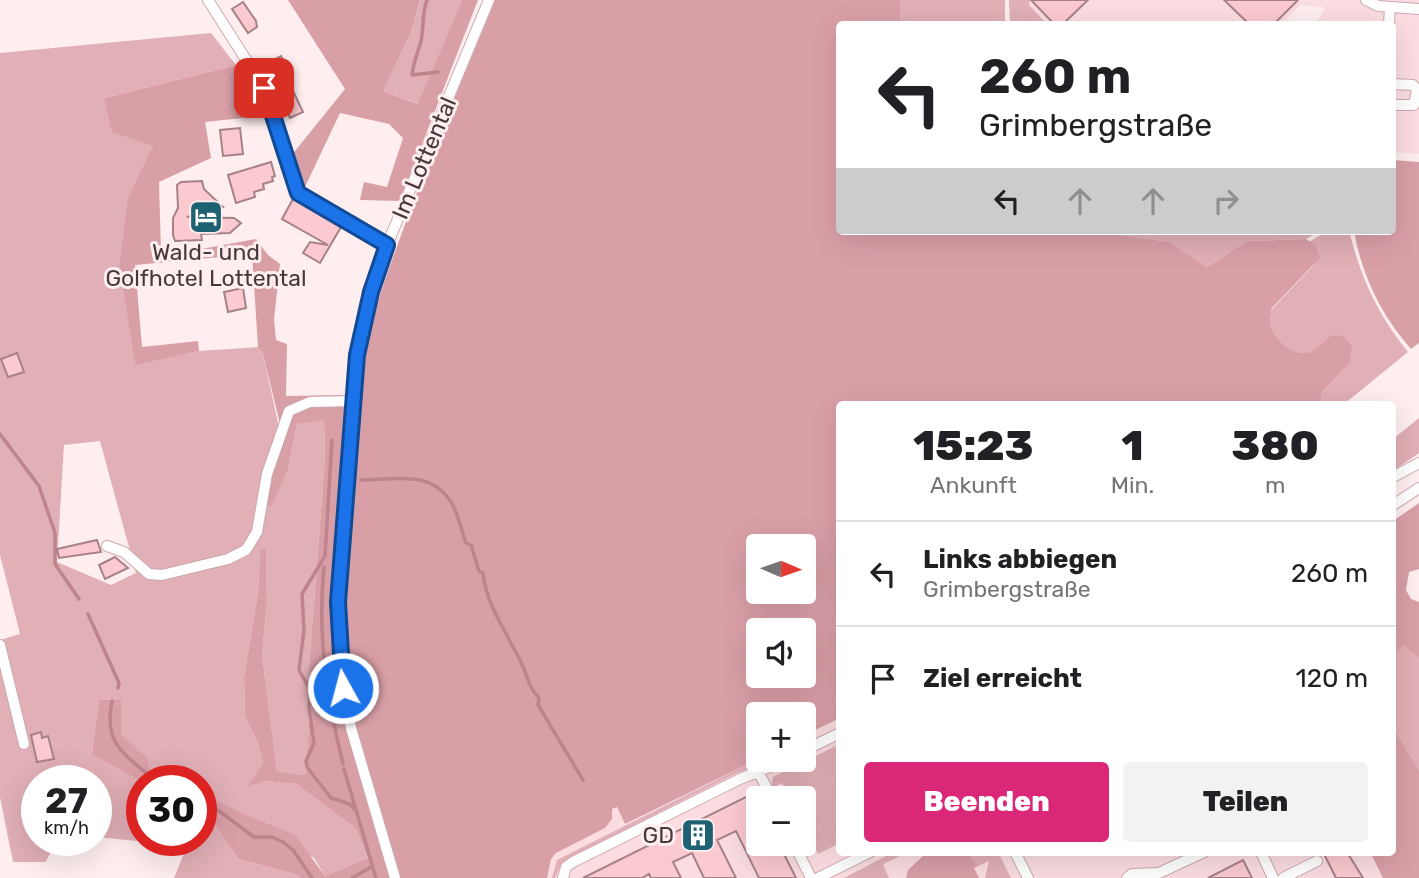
<!DOCTYPE html>
<html lang="de">
<meta charset="utf-8">
<style>
:root{--surface:#fff;--page:#f2f2f2;--text:#202124;--muted:#757577;--line:#e0e0e0;--accent:#db2777}
body{margin:0;font-family:Rubik,sans-serif;background:var(--page);color:var(--text);height:100vh;display:flex;flex-direction:column;font-size:26px;white-space:nowrap}
*{box-sizing:border-box;margin:0}
p{font-size:23px;color:var(--muted)}
.icon{flex:none;width:38px;height:38px;fill:none;stroke:currentColor;stroke-width:2;stroke-linecap:round;stroke-linejoin:round}
.map{position:relative;flex:1;overflow:hidden}
.sheet{position:absolute;left:836px;top:401px;width:560px;height:455px;display:flex;flex-direction:column;background:var(--surface);border-radius:7px;box-shadow:0 7px 28px #0002}
.sheet>*{flex:none}
.banner{position:absolute;left:836px;top:21px;width:560px;height:214px;border-radius:7px;box-shadow:0 7px 28px #0002;background:#fff;color:var(--text);overflow:hidden}
.needle{width:46px;rotate:92deg}
.fabs{position:absolute;left:746px;top:534px;display:grid;gap:14px}
.fabs a{display:grid;place-items:center;width:70px;height:70px;border-radius:7px;background:var(--surface);box-shadow:0 7px 28px #0002;font-size:35px}
.speed{position:absolute;left:21px;top:765px;display:flex;gap:14px;font-size:35px;font-weight:700;text-align:center}
.speed>*{display:grid;place-content:center;width:91px;height:91px;border-radius:50%;background:var(--surface);box-shadow:0 7px 28px #0002;line-height:1}
.speed small{font-size:18px;font-weight:400}
.speed .limit{border:10px solid #d22;background:#fff;color:#111}
.pin{position:absolute;display:grid;place-items:center;width:60px;height:60px;color:#fff;margin:-30px;border-radius:14px;box-shadow:0 4px 10px #0006}
.me{position:absolute;width:77px;margin:-38px;rotate:353deg;stroke-linejoin:round;filter:drop-shadow(0 0 5px #0008)}
.turn{display:flex;align-items:center;gap:24px;height:147px;padding:0 28px;font-size:32px}
.turn .icon{width:91px;height:91px;stroke-width:2.5}
.turn b{display:block;font-size:49px;line-height:60px}
.lanes{display:flex;align-items:center;height:66px;padding:0 28px;background:#0003;justify-content:center;gap:35px;direction:ltr}
.lanes .off{opacity:.35}
.eta{display:flex;justify-content:space-evenly;align-items:center;height:119px;text-align:center}
.eta b{font-size:42px;font-weight:800;line-height:49px}
.primary-button{display:flex;gap:14px;margin-top:auto;padding:14px 28px}
.primary-button a{flex:1;height:80px;border-radius:7px;background:var(--accent);color:#fff;font-size:28px;font-weight:800;line-height:80px;text-align:center}
.primary-button a+a{background:var(--page);color:var(--text)}
ul{padding:0;list-style:none}
li{display:flex;align-items:center;gap:21px;height:105px;padding:0 28px;border-top:2px solid var(--line)}
li div{flex:1}
li b{display:block;font-size:26px}
li em{font-style:normal}
.map>svg:first-child{display:block}
.built{fill:#fbdde1;fill-rule:evenodd}
.green{fill:#e1afb6;fill-rule:evenodd}
.forest{fill:#d99fa7;fill-rule:evenodd}
.lines{fill:none;stroke-linecap:round;stroke-linejoin:round}
.stream{stroke:#bd848c;stroke-width:3.5}
.building{fill:#fbc9d0;stroke:#a68287;stroke-width:2}
.minor-casing{stroke:#cda8ac;stroke-width:12}
.minor{stroke:#fff;stroke-width:10}
.route-casing{stroke:#114b97;stroke-width:18}
.route{stroke:#1a73e8;stroke-width:12}
.labels{text-anchor:middle;stroke-width:6;stroke-linejoin:round;paint-order:stroke}
.street-label{font-size:23px;fill:#47383a;stroke:#feeeef}
.poi-label{font-size:23px;fill:#47383a;stroke:#feeeef}
</style>
<div class="map">
<svg width="1419" height="878" viewBox="0 0 1419 878">
<rect width="100%" height="100%" fill="#feeeef"/>
<path class="built" d="M 1030,0 L 1419,0 L 1419,154 L 1393,152 L 1393,24 L 1316,24 L 1325,8 L 1301,5 L 1282,24 L 1047,24 L 1028,5 Z
M 840,718 L 840,852 L 1370,852 L 1383,878 L 547,878 L 551,859 L 556,853 L 605,828 L 612,809 L 617,807 L 625,824 L 758,759 L 803,760 L 803,736 ZM 758,798 L 803,798 L 803,844 L 758,844 Z"/>
<path class="green" d="M 420,0 L 462,0 L 419,104 L 383,91 L 411,33 Z
M 901,0 L 1005,0 L 1005,24 L 900,24 Z
M 1009,0 L 1030,0 L 1029,5 L 1047,24 L 1010,24 Z
M 211,33 L 236,65 L 104,98 L 154,146 L 127,200 L 119,266 L 135,364 L 199,351 L 258,347 L 263,354 L 288,469 L 297,424 L 324,419 L 325,458 L 307,694 L 309,726 L 305,775 L 277,771 L 262,654 L 267,603 L 266,549 L 260,550 L 258,593 L 244,677 L 245,717 L 258,743 L 263,763 L 248,786 L 265,781 L 296,784 L 356,829 L 368,858 L 325,876 L 314,858 L 201,792 L 201,780 L 152,780 L 146,758 L 121,734 L 120,699 L 99,700 L 92,753 L 142,782 L 142,840 L 201,840 L 201,811 L 206,812 L 238,859 L 298,875 L 300,878 L 174,878 L 187,846 L 96,837 L 96,780 L 37,780 L 37,840 L 56,840 L 46,862 L 13,862 L 0,797 L 0,640 L 20,634 L 0,555 L 0,53 ZM 100,441 L 136,573 L 111,585 L 57,562 L 64,445 Z
M 1091,231 L 1320,231 L 1306,239 L 1247,241 L 1207,267 L 1170,242 Z
M 1327,231 L 1350,234 C 1361,279 1379,316 1408,352 L 1344,404 L 1320,404 L 1322,392 L 1349,364 L 1331,335 C 1326,339 1320,346 1315,350 C 1298,360 1276,342 1271,326 C 1270,322 1271,314 1271,310 L 1314,265 L 1316,245 L 1309,242 Z
M 1419,418 L 1419,453 L 1393,471 L 1393,439 Z
M 1404,644 L 1419,658 L 1419,770 L 1393,727 L 1393,654 Z
M 840,744 L 840,843 L 818,854 L 803,825 L 803,798 L 790,798 L 782,783 L 771,788 L 773,777 Z
M 758,759 L 772,760 L 737,773 L 562,862 L 555,878 L 552,878 L 557,860 Z
M 894,852 L 906,853 L 883,864 L 889,878 L 844,878 Z
M 964,852 L 998,852 L 1011,878 L 985,878 L 989,861 L 978,866 Z"/>
<path class="forest" d="M 288,0 L 420,0 L 411,33 L 383,91 L 418,104 L 462,0 L 478,0 L 400,201 L 360,200 L 364,182 L 387,187 L 403,138 L 389,124 L 340,113 L 304,189 L 291,156 L 345,89 Z
M 495,0 L 901,0 L 900,24 L 840,24 L 840,231 L 1091,231 L 1170,242 L 1207,267 L 1247,241 L 1306,239 L 1316,245 L 1320,258 L 1271,309 C 1271,314 1270,322 1271,326 C 1276,342 1298,360 1314,350 C 1320,346 1326,339 1331,335 L 1343,336 L 1352,346 L 1349,364 L 1322,392 L 1320,404 L 840,404 L 840,718 L 803,736 L 803,714 L 758,714 L 758,759 L 625,824 L 617,807 L 612,809 L 612,819 L 605,828 L 556,853 L 551,859 L 547,878 L 300,878 L 298,875 L 238,859 L 206,812 L 201,811 L 201,792 L 239,812 L 295,835 L 325,876 L 368,858 L 356,829 L 296,784 L 265,781 L 247,787 L 263,763 L 258,743 L 245,717 L 244,677 L 258,593 L 260,550 L 266,548 L 267,603 L 262,654 L 277,771 L 305,775 L 309,726 L 307,694 L 325,458 L 324,420 L 297,424 L 288,469 L 272,505 L 264,505 L 280,424 L 263,354 L 258,347 L 252,254 L 135,265 L 142,347 L 198,341 L 199,351 L 135,365 L 119,266 L 127,200 L 153,146 L 112,132 L 104,98 L 236,65 L 252,117 L 205,122 L 211,158 L 159,182 L 161,252 L 185,252 L 256,239 L 268,255 L 280,264 L 274,319 L 276,340 L 287,344 L 286,396 L 345,395 L 345,431 C 367,404 354,375 364,345 C 400,227 448,114 495,0 ZM 758,546 L 803,546 L 803,592 L 758,592 ZM 758,630 L 803,630 L 803,676 L 758,676 Z
M 1393,160 L 1419,162 L 1419,343 L 1411,349 C 1381,315 1362,276 1354,231 L 1393,231 Z
M 1419,503 L 1419,569 L 1409,572 L 1406,590 L 1411,599 L 1419,602 L 1419,658 L 1404,645 L 1393,654 L 1393,521 Z
M 121,699 L 121,734 L 147,758 L 152,780 L 142,782 L 92,754 L 99,700 Z
M 1393,727 L 1419,770 L 1419,878 L 1383,878 L 1370,852 L 1393,852 Z
M 927,852 L 967,853 L 978,866 L 974,868 L 979,878 L 906,878 L 908,870 Z"/>
<g class="lines">
<path class="stream" d="M 427,0 C 422,12 424,27 421,41 C 418,53 413,63 412,75 L 438,72
M 0,434 L 39,486 L 55,533 L 55,564 L 79,599
M 332,440 L 325,556 L 302,594 L 304,630 L 299,670 L 310,690 L 309,709 L 314,743 L 306,761 L 307,767 L 331,798 L 350,804 L 357,812
M 361,480 C 394,480 430,469 451,502 C 458,513 461,530 466,543 L 471,545 L 479,571 L 483,573 C 486,607 512,640 524,669 C 529,681 530,689 539,698 L 538,705 L 583,780
M 324,567 C 317,634 327,699 343,764
M 88,614 L 119,683 L 118,688
M 112,701 C 103,745 125,754 154,780
M 344,769 L 376,878
M 207,802 L 254,837 L 272,837 L 283,842 L 293,850 L 312,878
M 352,878 L 371,867"/>
</g>
<path class="building" d="M 1031,0 L 1088,0 L 1063,24 L 1054,24 Z
M 1224,0 L 1298,0 L 1274,24 L 1249,24 Z
M 243,2 L 256,21 L 257,27 L 248,33 L 232,9 Z
M 281,56 L 289,74 L 286,76 L 303,112 L 290,118 L 265,64 Z
M 240,128 L 243,154 L 223,156 L 220,130 Z
M 271,162 L 275,176 L 272,177 L 273,181 L 263,184 L 264,189 L 254,192 L 255,197 L 236,203 L 228,175 Z
M 202,181 L 204,189 L 223,207 L 187,217 L 234,218 L 241,223 L 230,233 L 201,234 L 202,240 L 175,241 L 173,235 L 173,218 L 178,208 L 177,185 L 181,182 Z
M 293,199 L 341,227 L 320,263 L 303,253 L 310,242 L 328,245 L 282,219 Z
M 243,288 L 246,308 L 228,312 L 224,292 Z
M 17,353 L 24,372 L 8,377 L 1,359 Z
M 97,540 L 101,552 L 59,558 L 57,549 Z
M 115,557 L 128,568 L 105,579 L 99,565 Z
M 41,732 L 42,738 L 48,736 L 54,759 L 37,762 L 31,735 Z
M 754,793 L 758,800 L 758,844 L 779,844 L 796,878 L 759,878 L 736,831 L 717,840 L 736,878 L 704,878 L 692,853 L 673,862 L 681,878 L 651,878 L 649,874 L 642,878 L 583,878 Z
M 1323,852 L 1347,852 L 1363,878 L 1336,878 Z
M 1243,860 L 1252,878 L 1208,878 Z"/>
<g class="lines">
<g class="minor-casing">
<path id="minor" d="M 208,0 L 264,88 L 298,193 L 387,245
M 1366,0 L 1378,6 L 1419,9
M 1389,24 L 1390,7
M 1393,84 L 1413,85 L 1417,90 L 1414,105 L 1393,105
M 1393,477 L 1419,463
M 1393,505 L 1419,488
M 107,546 L 124,552 L 149,574 L 162,575 L 228,559 L 246,550 L 257,532 L 267,474 L 289,411 L 310,402 L 353,401
M 0,645 L 24,744
M 803,751 L 840,733
M 759,773 L 772,798
M 794,844 L 811,878
M 1015,852 L 1028,878
M 1261,852 L 1273,878
M 395,878 L 351,728 L 340,668 L 338,602 L 357,355 L 371,292 L 387,245 L 489,0
M 563,878 L 566,867 L 573,862 L 740,779 L 787,760
M 818,878 L 870,852
M 1127,878 L 1132,874 L 1159,873 L 1204,852
M 1283,878 L 1317,861"/>
</g>
<use href="#minor" class="minor"/>
</g>
<g class="lines">
<g class="route-casing">
<path id="route" d="M 264,88 L 298,193 L 387,245 L 371,292 L 357,355 L 338,602 L 343,688"/>
</g>
<use href="#route" class="route"/>
</g>
<defs>
<g id="hotel-square" transform="scale(1.75)"><rect x="-9" y="-9" width="18" height="18" rx="4" fill="#1d6173" stroke="#feeeef"/><path d="M-6-4.5h1.5V1H6V5H4.5V3h-9V5H-6ZM-4 0a1.8 1.8 0 1 1 3.6 0ZM.5 0V-2.5h3Q6-2.5 6 0Z" fill="#fff"/></g>
<g id="building-square" transform="scale(1.75)"><rect x="-9" y="-9" width="18" height="18" rx="4" fill="#1d6173" stroke="#feeeef"/><path d="M-4-6H4V6H1V3H-1V6H-4ZM-2.5-4.3h1.7v1.8h-1.7ZM.8-4.3h1.7v1.8H.8ZM-2.5-1h1.7V.8h-1.7ZM.8-1h1.7V.8H.8Z" fill="#fff"/></g>
</defs>
<g fill-rule="evenodd">
<use href="#hotel-square" x="206" y="217"/>
<use href="#building-square" x="698" y="835"/>
</g>
<g class="labels">
<g class="street-label">
<text transform="translate(424 158) rotate(-67)" y="8">Im Lottental</text>
</g>
<g class="poi-label">
<text x="206" y="260">Wald- und<tspan x="206" dy="26">Golfhotel Lottental</tspan></text>
<text x="674" y="843" text-anchor="end">GD</text>
</g>
</g>
</svg>
<div class="fabs">
<a><svg class="needle" viewBox="-14 -14 28 28"><path d="M0-13l5 13h-10z" fill="#e53935"/><path d="M0 13l5-13h-10z" fill="#757577"/></svg></a>
<a><svg class="icon" aria-label="sound" viewBox="0 0 24 24"><path d="M4 9h4l5-4v14l-5-4H4zM17 9q2 3 0 6"/></svg></a>
<a>+</a>
<a>−</a>
</div>
<div class="speed"><div>27<small>km/h</small></div><div class="limit">30</div></div>
<div class="pin" style="left:264px;top:88px;background:#d93025"><svg class="icon" aria-label="arrive" viewBox="0 0 24 24"><path d="M6 21V4h12l-3 4 3 4H6"/></svg></div>
<svg class="me" style="left:343px;top:688px" viewBox="-20 -20 40 40"><circle r="17" fill="#1a73e8" stroke="#fff" stroke-width="3"/><path d="M0-11L8 9 0 5-8 9z" fill="#fff"/></svg>
<div class="banner">
<div class="turn"><svg class="icon" aria-label="left" viewBox="0 0 24 24"><path d="M17 20v-9H6M10 6l-5 5 5 5"/></svg><div><b>260 m</b>Grimbergstraße</div></div>
<div class="lanes"><svg class="icon" aria-label="left" viewBox="0 0 24 24"><path d="M17 20v-9H6M10 6l-5 5 5 5"/></svg><svg class="icon off" aria-label="ahead" viewBox="0 0 24 24"><path d="M12 20V5M6 11l6-6 6 6"/></svg><svg class="icon off" aria-label="ahead" viewBox="0 0 24 24"><path d="M12 20V5M6 11l6-6 6 6"/></svg><svg class="icon off" aria-label="right" viewBox="0 0 24 24"><path d="M7 20v-9h11M14 6l5 5-5 5"/></svg></div>
</div>
<section class="sheet">
<div class="eta">
<div><b>15:23</b><p>Ankunft</p></div>
<div><b>1</b><p>Min.</p></div>
<div><b>380</b><p>m</p></div>
</div>
<ul>
<li><svg class="icon" aria-label="left" viewBox="0 0 24 24"><path d="M17 20v-9H6M10 6l-5 5 5 5"/></svg><div><b>Links abbiegen</b><p>Grimbergstraße</p></div><em>260 m</em></li>
<li><svg class="icon" aria-label="arrive" viewBox="0 0 24 24"><path d="M6 21V4h12l-3 4 3 4H6"/></svg><div><b>Ziel erreicht</b></div><em>120 m</em></li>
</ul>
<div class="primary-button"><a>Beenden</a><a>Teilen</a></div>
</section>
</div>
